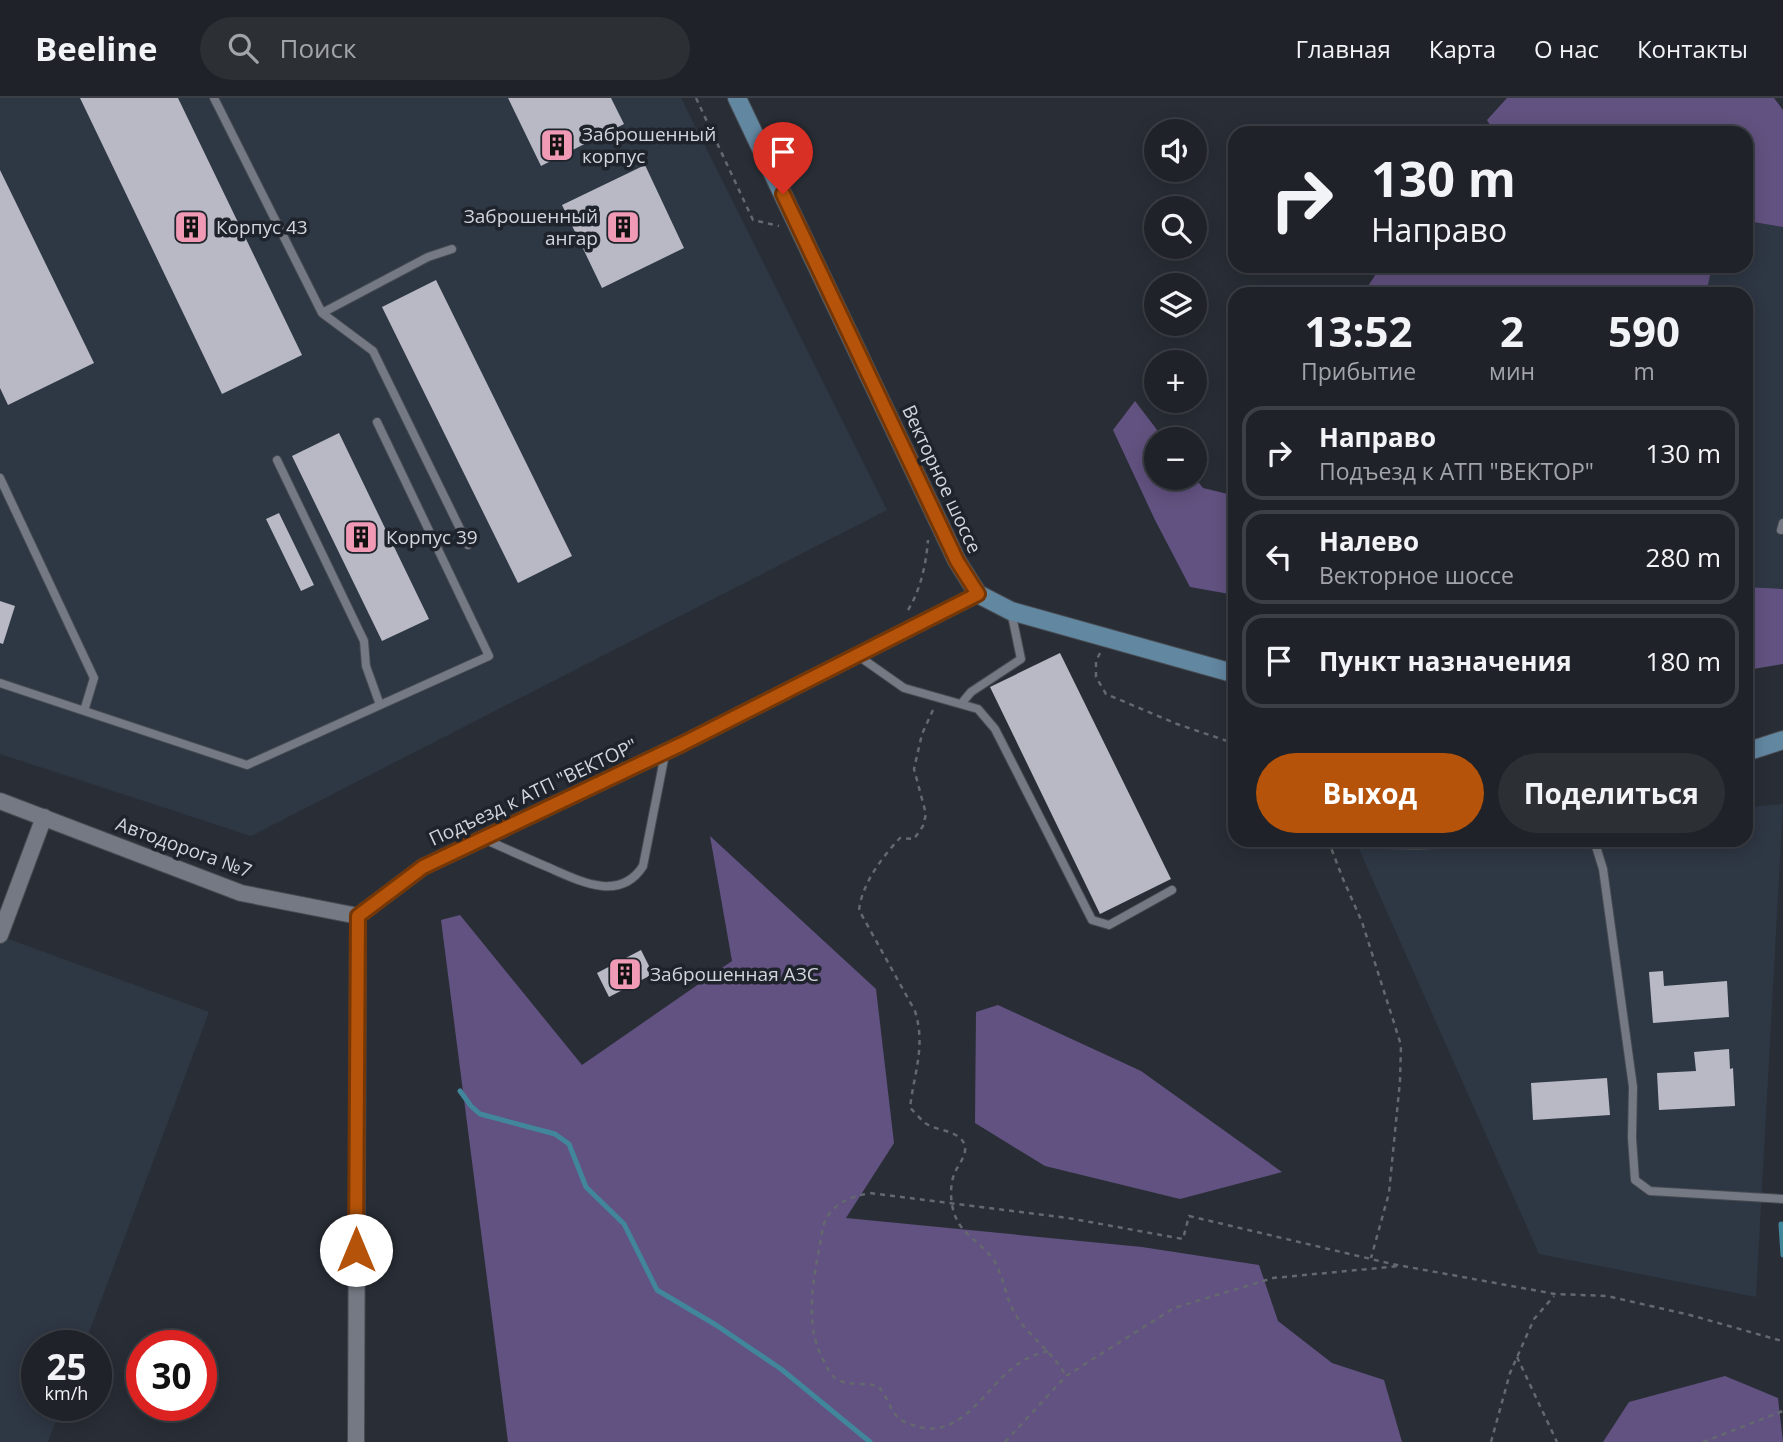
<!DOCTYPE html>
<html lang="ru">
<meta charset="utf-8">
<style>
:root{--surface:#1f2228;--page:#2c2f34;--text:#f1f3f6;--muted:#a1a4a8;--line:#3c3f45;--accent:#b45309}
body{margin:0;font-family:"Open Sans",sans-serif;background:var(--page);color:var(--text);height:100vh;display:flex;flex-direction:column;font-size:26px;white-space:nowrap}
*{box-sizing:border-box;margin:0}
p{font-size:23px;color:var(--muted)}
.icon{flex:none;width:38px;height:38px;fill:none;stroke:currentColor;stroke-width:2;stroke-linecap:round;stroke-linejoin:round}
.map{position:relative;flex:1;overflow:hidden}
.drawer{position:absolute;left:1228px;top:189px;width:525px;height:560px;display:flex;flex-direction:column;background:var(--surface);border-radius:21px;box-shadow:0 4px 18px #0003,0 0 0 2px var(--line)}
.drawer>*{flex:none}
.top-card{position:absolute;left:1228px;top:28px;width:525px;height:147px;border-radius:21px;box-shadow:0 4px 18px #0003,0 0 0 2px var(--line);background:#1f2228;color:var(--text);overflow:hidden}
.controls{position:absolute;left:1144px;top:21px;display:grid;gap:14px}
.controls a{display:grid;place-items:center;width:63px;height:63px;border-radius:50%;background:var(--surface);box-shadow:0 4px 18px #0003,0 0 0 2px var(--line);font-size:35px}
.speed{position:absolute;left:21px;top:1232px;display:flex;gap:14px;font-size:35px;font-weight:700;text-align:center}
.speed>*{display:grid;place-content:center;width:91px;height:91px;border-radius:50%;background:var(--surface);box-shadow:0 4px 18px #0003,0 0 0 2px var(--line);line-height:1}
.speed small{font-size:18px;font-weight:400}
.speed .limit{border:10px solid #d22;background:#fff;color:#111}
.pin{position:absolute;display:grid;place-items:center;width:60px;height:60px;color:#fff;margin:-72px -30px;border-radius:50% 50% 50% 0;rotate:-45deg;box-shadow:0 0 7px #0007}
.pin .icon{rotate:45deg}
.me{position:absolute;width:77px;margin:-38px;rotate:0deg;stroke-linejoin:round;filter:drop-shadow(0 0 5px #0008)}
.turn{display:flex;align-items:center;gap:24px;height:147px;padding:0 28px;font-size:32px}
.turn .icon{width:91px;height:91px;stroke-width:2.5}
.turn b{display:block;font-size:49px;line-height:60px}
.eta{display:flex;justify-content:space-evenly;align-items:center;height:119px;text-align:center}
.eta b{font-size:42px;font-weight:700;line-height:49px}
.button{display:flex;gap:14px;margin-top:auto;padding:14px 28px}
.button a{flex:1;height:80px;border-radius:42px;background:var(--accent);color:#fff;font-size:28px;font-weight:700;line-height:80px;text-align:center}
.button a+a{background:var(--page);color:var(--text)}
ul{padding:0;list-style:none}
li{display:flex;align-items:center;gap:21px;height:94px;margin:0 14px 10px;padding:0 14px;border:4px solid var(--line);border-radius:21px}
li div{flex:1}
li b{display:block;font-size:26px}
li em{font-style:normal}
header{display:flex;align-items:center;gap:42px;box-sizing:border-box;height:98px;padding:0 35px;background:var(--surface);border-bottom:2px solid var(--line)}
header strong{font-size:33px}
nav{display:flex;gap:38px;margin-inline-start:auto;font-size:24px}
.search{width:490px;height:63px;background:var(--page);display:flex;align-items:center;gap:18px;box-sizing:border-box;padding:0 24px;border-radius:38px;color:var(--muted);font-size:26px}
.map>svg:first-child{display:block}
.built{fill:#2e3744}
.forest{fill:#625281}
.lines{fill:none;stroke-linecap:round;stroke-linejoin:round}
.stream{stroke:#41869b;stroke-width:5}
.building{fill:#b8b9c4}
.service-casing{stroke:#474b52;stroke-width:10}
.minor-casing{stroke:#474b52;stroke-width:18}
.secondary-casing{stroke:#474b52;stroke-width:20}
.path{stroke:#64686f;stroke-width:2.5;stroke-dasharray:5 5;stroke-linecap:butt}
.service{stroke:#747983;stroke-width:8}
.minor{stroke:#747983;stroke-width:16}
.secondary{stroke:#6287a1;stroke-width:18}
.route-casing{stroke:#753606;stroke-width:18}
.route{stroke:#b45309;stroke-width:12}
.labels{text-anchor:middle;stroke-width:7;stroke-linejoin:round;paint-order:stroke}
.poi-label{font-size:19px;fill:#d2d5db;stroke:#1f242c;text-anchor:start}
.street-label{font-size:19px;fill:#d2d5db;stroke:#1f242c}
</style>
<header>
<strong>Beeline</strong>
<div class="search"><svg class="icon" aria-label="search" viewBox="0 0 24 24"><circle cx="10" cy="10" r="6"/><path d="M15 15l6 6"/></svg>Поиск</div>
<nav><a>Главная</a><a>Карта</a><a>О нас</a><a>Контакты</a></nav>
</header>
<div class="map">
<svg width="1783" height="1344" viewBox="0 0 1783 1344">
<rect width="100%" height="100%" fill="#292e36"/>
<path class="built" d="M 0,0 L 681,0 L 887,412 L 251,738 L 0,656 Z
M 1747,123 L 1783,129 L 1783,491 L 1747,489 L 1746,196 L 1706,196 L 1712,168 L 1746,168 Z
M 1783,706 L 1756,1199 L 1539,1156 L 1355,742 L 1746,742 L 1747,709 Z
M 0,838 L 209,914 L 84,1248 L 37,1248 L 37,1307 L 62,1307 L 48,1344 L 0,1344 Z"/>
<path class="forest" d="M 1507,0 L 1774,0 L 1783,12 L 1783,129 L 1747,123 L 1746,35 L 1495,35 L 1487,22 Z
M 1381,168 L 1712,168 L 1706,196 L 1363,196 Z
M 1135,303 L 1164,341 L 1157,341 L 1157,380 L 1195,380 L 1203,390 L 1232,397 L 1235,392 L 1235,497 L 1190,489 L 1155,422 L 1113,332 Z
M 1746,489 L 1783,491 L 1783,566 L 1747,572 Z
M 710,738 L 876,891 L 894,1045 L 846,1120 L 1142,1149 L 1259,1167 L 1278,1223 L 1332,1265 L 1384,1282 L 1402,1344 L 508,1344 L 441,822 L 460,817 L 582,967 L 732,863 Z
M 998,907 L 1141,973 L 1282,1074 L 1180,1101 L 1045,1068 L 975,1025 L 976,914 Z
M 1725,1278 L 1778,1300 L 1783,1344 L 1603,1344 L 1629,1304 Z"/>
<g class="lines">
<path class="stream" d="M 460,993 L 471,1008 L 480,1016 L 555,1036 L 569,1046 L 586,1089 L 624,1126 L 657,1192 L 716,1227 L 781,1271 L 870,1344
M 1781,1126 L 1783,1157"/>
</g>
<path class="building" d="M 80,0 L 178,0 L 302,257 L 222,296 Z
M 508,0 L 611,0 L 624,26 L 541,68 Z
M 645,67 L 684,150 L 602,190 L 562,107 Z
M 0,72 L 94,265 L 8,307 L 0,290 Z
M 436,182 L 572,458 L 518,485 L 382,209 Z
M 339,335 L 429,521 L 382,543 L 292,358 Z
M 279,415 L 314,487 L 301,493 L 266,421 Z
M 0,503 L 15,508 L 3,546 L 0,545 Z
M 1060,555 L 1171,781 L 1100,816 L 990,589 Z
M 641,852 L 653,876 L 609,899 L 597,875 Z
M 1663,873 L 1664,888 L 1727,883 L 1729,919 L 1653,925 L 1649,874 Z
M 1729,951 L 1730,971 L 1733,970 L 1735,1008 L 1659,1012 L 1657,975 L 1696,973 L 1694,954 Z
M 1607,980 L 1610,1017 L 1533,1022 L 1531,985 Z"/>
<g class="lines">
<g class="service-casing">
<path id="service" d="M 214,0 L 322,215 L 373,253 L 468,447
M 322,215 L 428,159 L 452,151
M 277,362 L 364,543 L 366,568 L 380,607
M 0,380 L 94,580 L 84,613
M 1781,432 L 1783,425
M 857,557 L 904,590 L 978,611 L 995,631 L 1092,822 L 1109,827 L 1172,792
M 0,585 L 247,667 L 489,558 L 377,324
M 961,606 L 971,594 L 1021,561 L 1011,513
M 484,741 C 504,750 524,759 545,768 C 576,781 619,806 643,768 L 665,656
M 1383,742 L 1386,746 L 1418,747 L 1500,742
M 1594,742 L 1603,771 L 1633,989 L 1632,1040 L 1635,1082 L 1650,1093 L 1783,1101"/>
</g>
<g class="minor-casing">
<path id="minor" d="M 0,703 L 241,795 L 358,818
M 358,818 L 423,769 L 682,646 L 978,496
M 0,837 L 44,719
M 356,1344 L 358,818"/>
</g>
<g class="secondary-casing">
<path id="secondary" d="M 737,0 L 957,463 L 978,496 L 1011,513 L 1236,576
M 1746,654 L 1783,642"/>
</g>
<path class="path" d="M 696,0 L 753,122 L 779,128
M 908,512 C 921,491 926,466 928,442
M 1100,555 L 1096,563 L 1096,579 L 1106,596 L 1177,626 L 1236,646
M 933,612 L 922,636 L 914,671 L 926,716 L 923,728 L 914,741 L 900,740 C 882,759 862,786 859,812 L 915,913 C 926,949 914,974 910,1010 C 915,1014 920,1021 925,1025 C 935,1032 951,1032 960,1040 C 972,1051 960,1064 955,1074 C 949,1087 950,1109 957,1122 C 964,1137 983,1147 993,1161 C 1004,1178 1005,1199 1015,1216 C 1030,1240 1053,1254 1066,1278
M 1328,742 L 1343,781 L 1362,824 L 1401,947 L 1400,983 L 1389,1095 L 1371,1160
M 1048,1253 C 1033,1257 1022,1262 1010,1272 C 982,1296 957,1344 913,1327 C 908,1325 902,1324 898,1320 C 890,1311 887,1298 878,1288 C 864,1284 848,1289 835,1280 C 831,1277 828,1272 826,1267 C 800,1224 816,1174 823,1128 C 832,1105 847,1100 870,1095 L 1068,1120 L 1183,1141 L 1189,1118 L 1392,1166 L 1555,1196 L 1607,1198 L 1690,1217 L 1782,1243
M 1517,1259 L 1557,1344
M 1005,1344 L 1066,1278 L 1174,1210 L 1273,1180 L 1400,1168
M 1491,1344 L 1510,1275 L 1534,1221 L 1554,1198
M 1703,1344 L 1783,1313"/>
<use href="#service" class="service"/>
<use href="#minor" class="minor"/>
<use href="#secondary" class="secondary"/>
</g>
<g class="lines">
<g class="route-casing">
<path id="route" d="M 356,1152 L 358,818 L 423,769 L 682,646 L 978,496 L 957,463 L 783,96"/>
</g>
<use href="#route" class="route"/>
</g>
<defs>
<g id="building-square" transform="scale(1.75)"><rect x="-9" y="-9" width="18" height="18" rx="4" fill="#f09ab6" stroke="#1f242c"/><path d="M-4-6H4V6H1V3H-1V6H-4ZM-2.5-4.3h1.7v1.8h-1.7ZM.8-4.3h1.7v1.8H.8ZM-2.5-1h1.7V.8h-1.7ZM.8-1h1.7V.8H.8Z" fill="#111"/></g>
</defs>
<g fill-rule="evenodd">
<use href="#building-square" x="557" y="47"/>
<use href="#building-square" x="191" y="129"/>
<use href="#building-square" x="623" y="129"/>
<use href="#building-square" x="361" y="439"/>
<use href="#building-square" x="625" y="876"/>
</g>
<g class="labels">
<g class="poi-label">
<text x="582" y="43">Заброшенный<tspan x="582" dy="22">корпус</tspan></text>
<text x="598" y="125" text-anchor="end">Заброшенный<tspan x="598" dy="22">ангар</tspan></text>
<text x="216" y="136">Корпус 43</text>
<text x="386" y="446">Корпус 39</text>
<text x="650" y="883">Заброшенная АЗС</text>
</g>
<g class="street-label">
<text transform="translate(942 381) rotate(65)" y="7">Векторное шоссе</text>
<text transform="translate(533 694) rotate(-25)" y="7">Подъезд к АТП "ВЕКТОР"</text>
<text transform="translate(184 749) rotate(20)" y="7">Автодорога №7</text>
</g>
</g>
</svg>
<div class="controls">
<a><svg class="icon" aria-label="sound" viewBox="0 0 24 24"><path d="M4 9h4l5-4v14l-5-4H4zM17 9q2 3 0 6"/></svg></a>
<a><svg class="icon" aria-label="search" viewBox="0 0 24 24"><circle cx="10" cy="10" r="6"/><path d="M15 15l6 6"/></svg></a>
<a><svg class="icon" aria-label="layers" viewBox="0 0 24 24"><path d="M12 4l9 5-9 5-9-5zM3 14l9 5 9-5"/></svg></a>
<a>+</a>
<a>−</a>
</div>
<div class="speed"><div>25<small>km/h</small></div><div class="limit">30</div></div>
<div class="pin" style="left:783px;top:96px;background:#d93025"><svg class="icon" aria-label="arrive" viewBox="0 0 24 24"><path d="M6 21V4h12l-3 4 3 4H6"/></svg></div>
<svg class="me" style="left:356px;top:1152px" viewBox="-20 -20 40 40"><circle r="19" fill="#fff"/><path d="M0-13L10 11 0 6-10 11z" fill="#b45309"/></svg>
<div class="top-card">
<div class="turn"><svg class="icon" aria-label="right" viewBox="0 0 24 24"><path d="M7 20v-9h11M14 6l5 5-5 5"/></svg><div><b>130 m</b>Направо</div></div>
</div>
<section class="drawer">
<div class="eta">
<div><b>13:52</b><p>Прибытие</p></div>
<div><b>2</b><p>мин</p></div>
<div><b>590</b><p>m</p></div>
</div>
<ul>
<li><svg class="icon" aria-label="right" viewBox="0 0 24 24"><path d="M7 20v-9h11M14 6l5 5-5 5"/></svg><div><b>Направо</b><p>Подъезд к АТП &quot;ВЕКТОР&quot;</p></div><em>130 m</em></li>
<li><svg class="icon" aria-label="left" viewBox="0 0 24 24"><path d="M17 20v-9H6M10 6l-5 5 5 5"/></svg><div><b>Налево</b><p>Векторное шоссе</p></div><em>280 m</em></li>
<li><svg class="icon" aria-label="arrive" viewBox="0 0 24 24"><path d="M6 21V4h12l-3 4 3 4H6"/></svg><div><b>Пункт назначения</b></div><em>180 m</em></li>
</ul>
<div class="button"><a>Выход</a><a>Поделиться</a></div>
</section>
</div>
